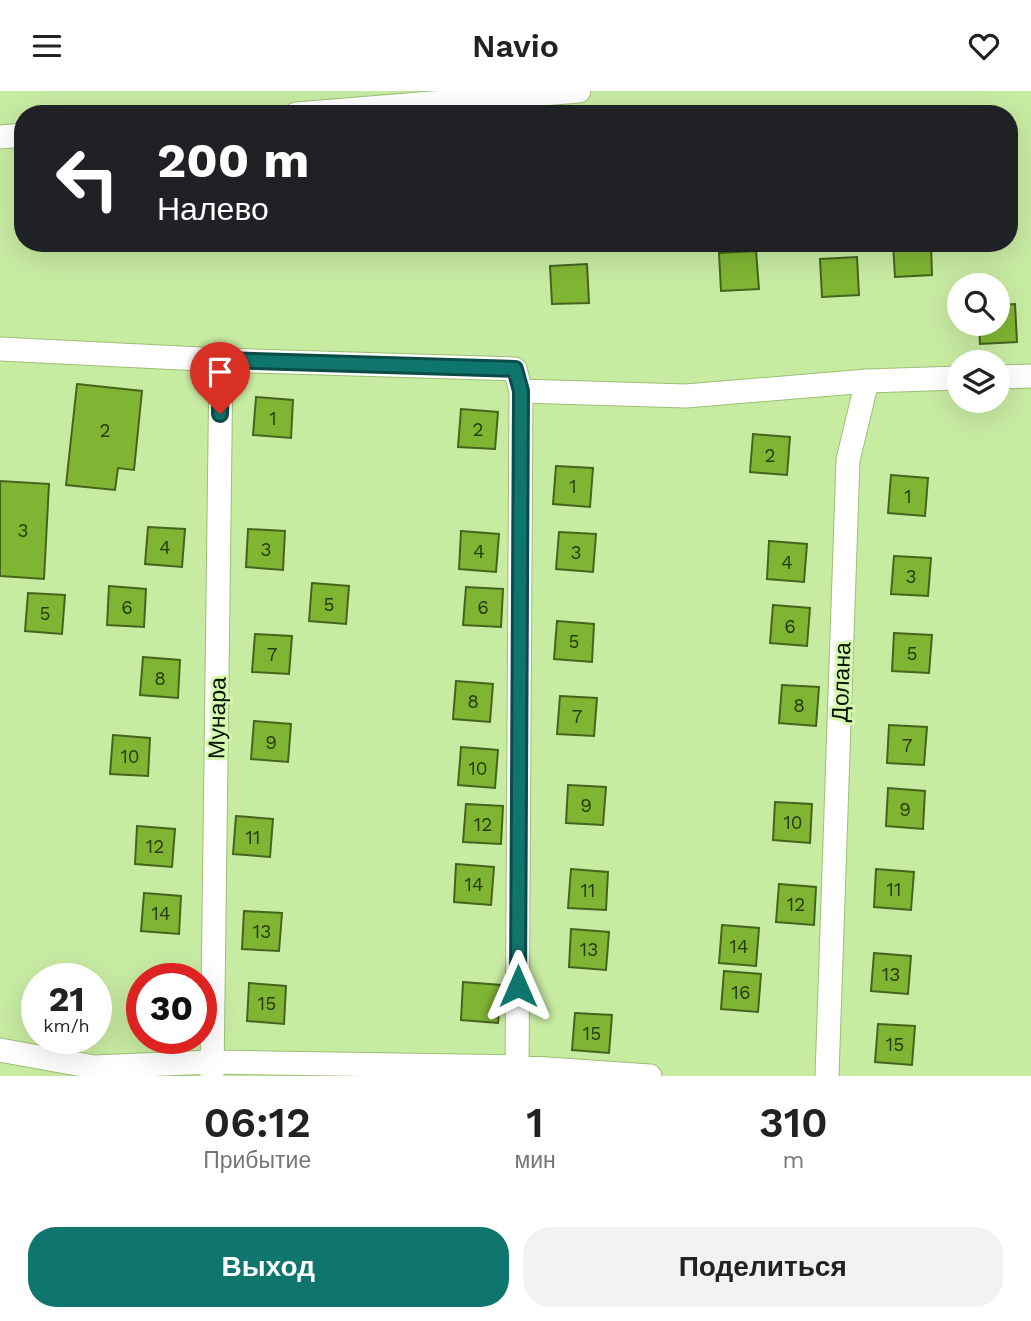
<!DOCTYPE html>
<html lang="ru">
<meta charset="utf-8">
<style>
:root{--surface:#fff;--page:#f2f2f2;--text:#222;--muted:#767676;--accent:#0f766e}
body{margin:0;font-family:"Work Sans",sans-serif;background:var(--page);color:var(--text);height:100vh;display:flex;flex-direction:column;font-size:26px;white-space:nowrap}
*{box-sizing:border-box;margin:0}
p{font-size:23px;color:var(--muted)}
.icon{flex:none;width:38px;height:38px;fill:none;stroke:currentColor;stroke-width:2;stroke-linecap:round;stroke-linejoin:round}
.map{position:relative;height:985px;overflow:hidden}
.drawer{display:flex;flex-direction:column;background:var(--surface);flex:1}
.drawer>*{flex:none}
.hud{position:absolute;left:14px;top:14px;width:1004px;height:147px;border-radius:28px;box-shadow:0 7px 28px #0002;background:#202124;color:#fff;overflow:hidden}
.fabs{position:absolute;left:947px;top:182px;display:grid;gap:14px}
.fabs a{display:grid;place-items:center;width:63px;height:63px;border-radius:50%;background:var(--surface);box-shadow:0 7px 28px #0002;font-size:35px}
.speed{position:absolute;left:21px;top:872px;display:flex;gap:14px;font-size:35px;font-weight:700;text-align:center}
.speed>*{display:grid;place-content:center;width:91px;height:91px;border-radius:50%;background:var(--surface);box-shadow:0 7px 28px #0002;line-height:1}
.speed small{font-size:18px;font-weight:400}
.speed .limit{border:10px solid #d22;background:#fff;color:#111}
.pin{position:absolute;display:grid;place-items:center;width:60px;height:60px;color:#fff;margin:-72px -30px;border-radius:50% 50% 50% 0;rotate:-45deg;box-shadow:0 0 7px #0007}
.pin .icon{rotate:45deg}
.me{position:absolute;width:77px;margin:-38px;rotate:0deg;stroke-linejoin:round;filter:drop-shadow(0 0 5px #0008)}
.turn{display:flex;align-items:center;gap:24px;height:147px;padding:0 28px;font-size:32px}
.turn .icon{width:91px;height:91px;stroke-width:2.5}
.turn b{display:block;font-size:49px;line-height:60px}
.eta{display:flex;justify-content:space-evenly;align-items:center;height:119px;text-align:center}
.eta b{font-size:42px;font-weight:600;line-height:49px}
.primary-button{display:flex;gap:14px;margin-top:auto;padding:14px 28px}
.primary-button a{flex:1;height:80px;border-radius:28px;background:var(--accent);color:#fff;font-size:28px;font-weight:600;line-height:80px;text-align:center}
.primary-button a+a{background:var(--page);color:var(--text)}
header{display:flex;justify-content:space-between;align-items:center;height:91px;padding:0 28px;background:var(--surface);font-size:32px;font-weight:600}
.map>svg:first-child{display:block}
.building{fill:#80b534;stroke:#46641d;stroke-width:2}
.lines{fill:none;stroke-linecap:round;stroke-linejoin:round}
.minor-casing{stroke:#9dbe77;stroke-width:25}
.minor{stroke:#fff;stroke-width:23}
.route-casing{stroke:#0a4d48;stroke-width:18}
.route{stroke:#0f766e;stroke-width:12}
.labels{text-anchor:middle;stroke-width:6;stroke-linejoin:round;paint-order:stroke}
.number-label{font-size:19px;fill:#273c0d}
.street-label{font-size:23px;fill:#091400;stroke:#d5f9af}
</style>
<header><svg class="icon" aria-label="menu" viewBox="0 0 24 24"><path d="M4 6h16M4 12h16M4 18h16"/></svg>Navio<svg class="icon" aria-label="heart" viewBox="0 0 24 24"><path d="M12 20l-8-8c-3-5 5-10 8-4 3-6 11-1 8 4z"/></svg></header>
<div class="map">
<svg width="1031" height="985" viewBox="0 0 1031 985">
<rect width="100%" height="100%" fill="#c8eba2"/>
<path class="building" d="M 893,152 L 931,152 L 932,184 L 895,186 Z
M 756,160 L 759,198 L 721,200 L 719,162 Z
M 857,166 L 859,204 L 822,206 L 820,168 Z
M 587,173 L 589,212 L 552,213 L 550,175 Z
M 1015,213 L 1017,251 L 980,253 L 979,233 L 998,233 L 998,214 Z
M 77,293 L 142,300 L 134,379 L 118,377 L 115,399 L 66,394 Z
M 256,306 L 293,309 L 291,347 L 253,344 Z
M 461,318 L 498,321 L 495,358 L 458,356 Z
M 753,343 L 790,346 L 787,384 L 750,381 Z
M 556,375 L 593,377 L 590,416 L 553,413 Z
M 891,384 L 928,387 L 925,425 L 888,422 Z
M 0,390 L 49,393 L 44,488 L 0,485 Z
M 148,436 L 185,438 L 182,476 L 145,473 Z
M 248,438 L 285,440 L 283,479 L 246,476 Z
M 461,440 L 499,443 L 496,481 L 459,478 Z
M 559,441 L 596,443 L 593,481 L 556,478 Z
M 769,450 L 807,453 L 804,491 L 767,488 Z
M 894,465 L 931,467 L 928,505 L 891,503 Z
M 312,492 L 349,495 L 346,533 L 309,530 Z
M 109,495 L 146,498 L 144,536 L 107,534 Z
M 466,496 L 503,498 L 501,536 L 463,534 Z
M 28,502 L 65,504 L 62,543 L 25,540 Z
M 773,514 L 810,517 L 807,555 L 770,552 Z
M 557,530 L 594,533 L 592,571 L 554,568 Z
M 894,542 L 932,544 L 929,582 L 892,580 Z
M 255,543 L 292,545 L 289,583 L 252,581 Z
M 143,566 L 180,569 L 178,607 L 140,604 Z
M 456,590 L 493,593 L 490,631 L 453,628 Z
M 782,594 L 819,596 L 816,635 L 779,632 Z
M 560,605 L 597,607 L 594,645 L 557,643 Z
M 254,630 L 291,633 L 288,671 L 251,668 Z
M 889,634 L 927,636 L 924,674 L 887,672 Z
M 113,644 L 150,647 L 148,685 L 110,683 Z
M 461,656 L 498,659 L 495,697 L 458,694 Z
M 568,694 L 606,696 L 603,734 L 566,732 Z
M 888,697 L 925,700 L 923,738 L 886,735 Z
M 775,711 L 812,713 L 810,752 L 773,749 Z
M 466,713 L 503,715 L 501,753 L 463,751 Z
M 236,725 L 273,728 L 270,766 L 233,763 Z
M 137,735 L 175,738 L 172,776 L 135,773 Z
M 456,773 L 494,776 L 491,814 L 454,811 Z
M 571,778 L 608,781 L 606,819 L 568,817 Z
M 876,778 L 914,781 L 911,819 L 874,816 Z
M 779,793 L 816,796 L 814,834 L 776,831 Z
M 144,802 L 181,805 L 179,843 L 141,840 Z
M 244,820 L 282,822 L 279,860 L 242,858 Z
M 722,834 L 759,837 L 756,875 L 719,872 Z
M 571,838 L 609,841 L 606,879 L 569,876 Z
M 874,862 L 911,865 L 908,903 L 871,900 Z
M 724,880 L 761,883 L 758,921 L 721,918 Z
M 463,891 L 501,894 L 498,932 L 461,929 Z
M 249,892 L 286,895 L 284,933 L 247,930 Z
M 138,896 L 142,896 L 142,934 L 136,934 Z
M 575,922 L 612,924 L 609,962 L 572,959 Z
M 878,933 L 915,935 L 912,974 L 875,971 Z"/>
<g class="lines">
<g class="minor-casing">
<path id="minor" d="M 296,23 L 579,0
M 0,46 L 23,44
M 0,258 L 221,269 L 515,278 L 521,300 L 686,305 L 867,290
M 998,286 L 1031,285
M 0,959 L 94,976 L 212,971 L 518,976 L 650,985
M 212,985 L 221,269
M 517,985 L 521,300
M 827,985 L 848,369 L 867,290 L 959,287"/>
</g>
<use href="#minor" class="minor"/>
</g>
<g class="lines">
<g class="route-casing">
<path id="route" d="M 220,323 L 221,269 L 515,278 L 521,300 L 518,895"/>
</g>
<use href="#route" class="route"/>
</g>
<g class="labels">
<g class="number-label">
<text x="273" y="334">1</text>
<text x="478" y="345">2</text>
<text x="105" y="346">2</text>
<text x="770" y="371">2</text>
<text x="573" y="402">1</text>
<text x="908" y="412">1</text>
<text x="23" y="446">3</text>
<text x="165" y="463">4</text>
<text x="266" y="465">3</text>
<text x="479" y="467">4</text>
<text x="576" y="468">3</text>
<text x="787" y="478">4</text>
<text x="911" y="492">3</text>
<text x="329" y="520">5</text>
<text x="127" y="523">6</text>
<text x="483" y="523">6</text>
<text x="45" y="529">5</text>
<text x="790" y="542">6</text>
<text x="574" y="557">5</text>
<text x="912" y="569">5</text>
<text x="272" y="570">7</text>
<text x="160" y="594">8</text>
<text x="473" y="617">8</text>
<text x="799" y="621">8</text>
<text x="577" y="632">7</text>
<text x="271" y="658">9</text>
<text x="907" y="661">7</text>
<text x="130" y="672">10</text>
<text x="478" y="684">10</text>
<text x="586" y="721">9</text>
<text x="905" y="725">9</text>
<text x="793" y="738">10</text>
<text x="483" y="740">12</text>
<text x="253" y="753">11</text>
<text x="155" y="762">12</text>
<text x="474" y="800">14</text>
<text x="894" y="805">11</text>
<text x="588" y="806">11</text>
<text x="796" y="820">12</text>
<text x="161" y="829">14</text>
<text x="262" y="847">13</text>
<text x="739" y="862">14</text>
<text x="589" y="865">13</text>
<text x="891" y="890">13</text>
<text x="741" y="908">16</text>
<text x="267" y="919">15</text>
<text x="592" y="949">15</text>
<text x="895" y="960">15</text>
</g>
<g class="street-label">
<text transform="translate(841 591) rotate(-88)" y="8">Долана</text>
<text transform="translate(217 627) rotate(-89)" y="8">Мунара</text>
</g>
</g>
</svg>
<div class="fabs">
<a><svg class="icon" aria-label="search" viewBox="0 0 24 24"><circle cx="10" cy="10" r="6"/><path d="M15 15l6 6"/></svg></a>
<a><svg class="icon" aria-label="layers" viewBox="0 0 24 24"><path d="M12 4l9 5-9 5-9-5zM3 14l9 5 9-5"/></svg></a>
</div>
<div class="speed"><div>21<small>km/h</small></div><div class="limit">30</div></div>
<div class="pin" style="left:220px;top:323px;background:#d93025"><svg class="icon" aria-label="arrive" viewBox="0 0 24 24"><path d="M6 21V4h12l-3 4 3 4H6"/></svg></div>
<svg class="me" style="left:518px;top:895px" viewBox="-20 -20 40 40"><path d="M0-17L14 15 0 8-14 15z" fill="#0f766e" stroke="#fff" stroke-width="4"/></svg>
<div class="hud">
<div class="turn"><svg class="icon" aria-label="left" viewBox="0 0 24 24"><path d="M17 20v-9H6M10 6l-5 5 5 5"/></svg><div><b>200 m</b>Налево</div></div>
</div>
</div>
<section class="drawer">
<div class="eta">
<div><b>06:12</b><p>Прибытие</p></div>
<div><b>1</b><p>мин</p></div>
<div><b>310</b><p>m</p></div>
</div>
<div class="primary-button"><a>Выход</a><a>Поделиться</a></div>
</section>
